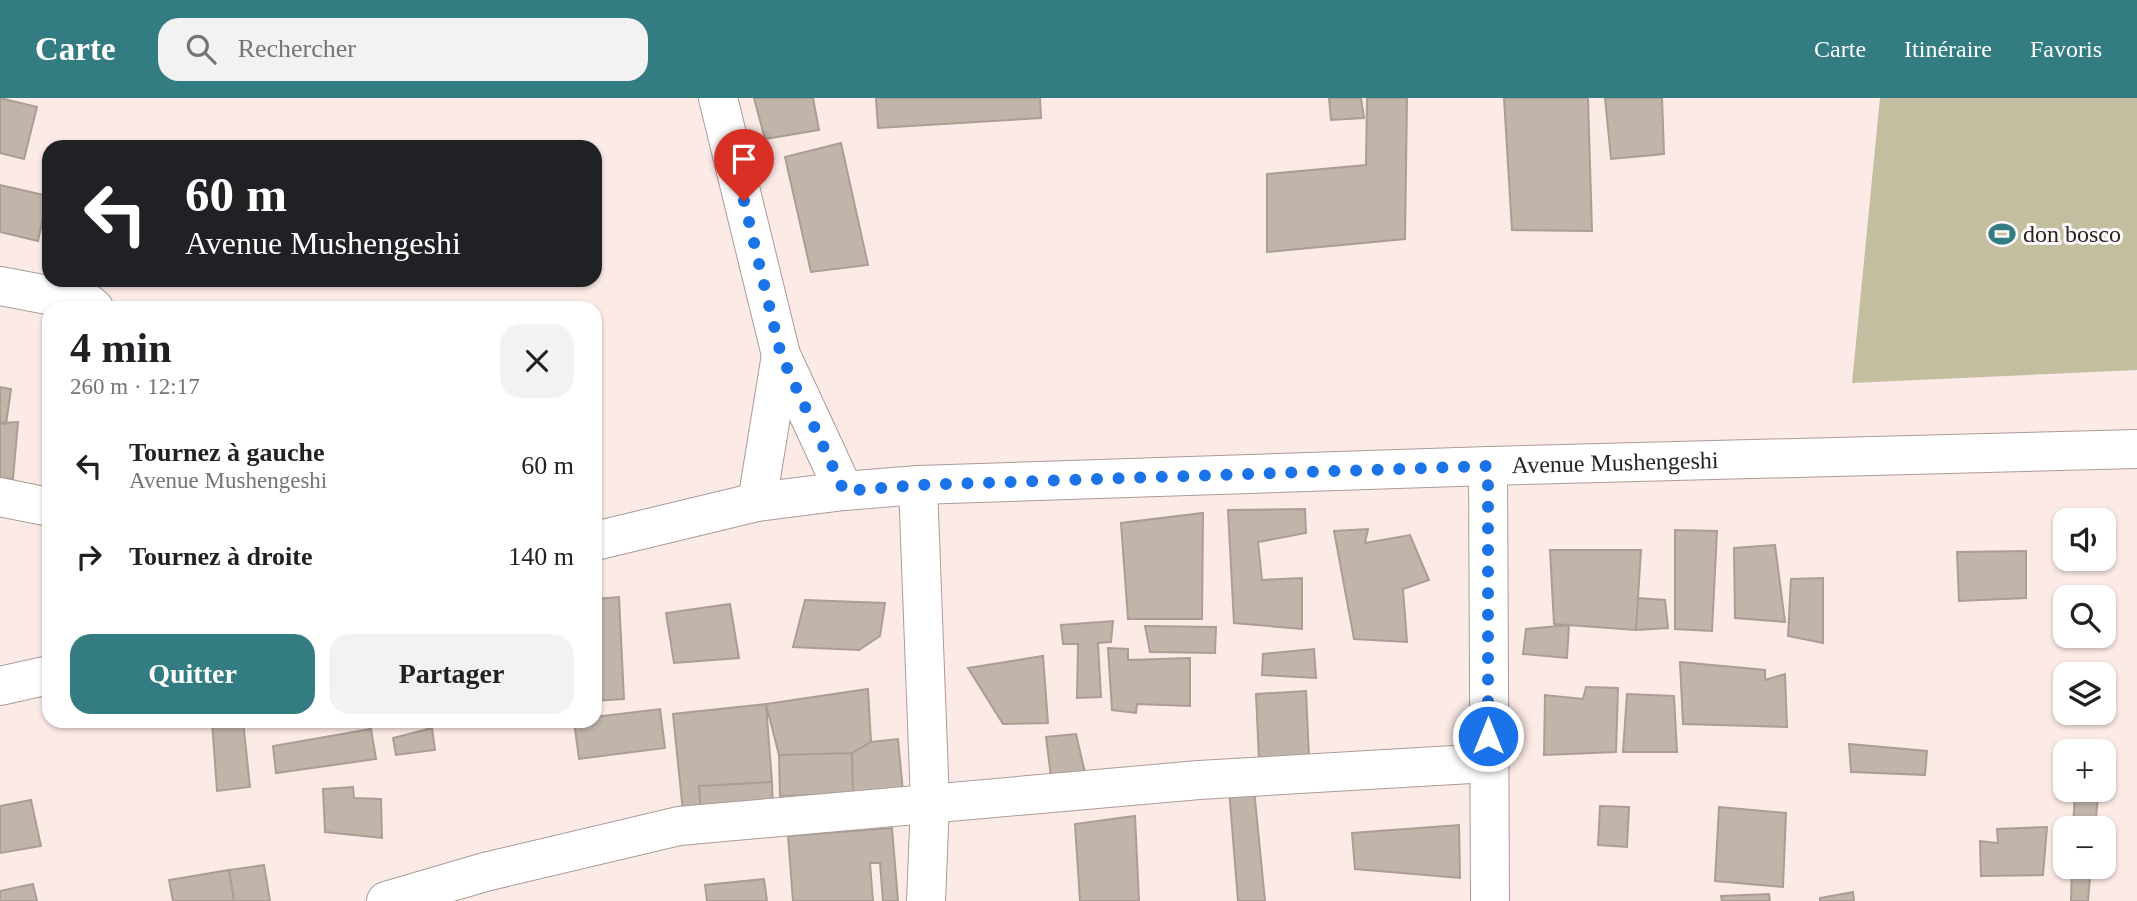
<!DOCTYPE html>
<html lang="fr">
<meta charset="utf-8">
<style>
:root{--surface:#fff;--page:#f2f2f2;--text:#202124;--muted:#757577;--accent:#337c81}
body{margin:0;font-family:"Times New Roman",serif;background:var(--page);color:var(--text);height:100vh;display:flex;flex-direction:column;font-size:26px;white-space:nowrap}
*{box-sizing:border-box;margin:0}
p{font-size:23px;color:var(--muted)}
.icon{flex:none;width:38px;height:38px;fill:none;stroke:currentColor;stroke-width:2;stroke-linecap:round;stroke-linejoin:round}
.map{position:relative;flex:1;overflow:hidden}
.panel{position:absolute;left:42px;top:203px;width:560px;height:427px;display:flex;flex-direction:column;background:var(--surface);border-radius:21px;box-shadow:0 2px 5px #0004}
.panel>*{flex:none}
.banner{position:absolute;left:42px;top:42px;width:560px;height:147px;border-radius:21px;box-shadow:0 2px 5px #0004;background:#202124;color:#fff;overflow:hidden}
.fabs{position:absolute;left:2053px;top:410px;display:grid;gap:14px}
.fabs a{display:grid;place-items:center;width:63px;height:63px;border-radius:14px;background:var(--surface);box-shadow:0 2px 5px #0004;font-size:35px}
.pin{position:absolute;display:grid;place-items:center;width:60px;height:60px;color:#fff;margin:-72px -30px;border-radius:50% 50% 50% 0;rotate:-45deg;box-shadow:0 0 7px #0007}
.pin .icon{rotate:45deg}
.me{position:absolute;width:77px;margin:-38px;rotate:0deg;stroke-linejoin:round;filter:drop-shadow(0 0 5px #0008)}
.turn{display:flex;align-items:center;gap:24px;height:147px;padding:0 28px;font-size:32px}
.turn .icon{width:91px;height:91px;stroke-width:2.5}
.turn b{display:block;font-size:49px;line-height:60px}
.round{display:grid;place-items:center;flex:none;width:74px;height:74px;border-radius:21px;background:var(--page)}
.overview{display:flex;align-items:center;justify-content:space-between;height:119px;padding:0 28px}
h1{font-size:42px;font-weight:700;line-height:52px}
.button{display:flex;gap:14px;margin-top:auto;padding:14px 28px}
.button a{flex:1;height:80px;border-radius:21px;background:var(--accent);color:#fff;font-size:28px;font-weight:700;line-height:80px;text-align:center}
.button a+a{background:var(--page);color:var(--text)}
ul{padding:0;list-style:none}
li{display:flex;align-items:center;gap:21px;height:91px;padding:0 28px}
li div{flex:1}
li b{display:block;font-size:26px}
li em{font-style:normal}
header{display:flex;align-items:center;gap:42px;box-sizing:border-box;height:98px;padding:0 35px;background:var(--accent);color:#fff}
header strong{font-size:33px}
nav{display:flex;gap:38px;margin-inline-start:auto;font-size:24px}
.search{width:490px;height:63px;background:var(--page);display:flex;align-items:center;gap:18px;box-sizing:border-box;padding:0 24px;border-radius:21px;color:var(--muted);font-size:26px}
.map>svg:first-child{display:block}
.green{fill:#c3bea0}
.building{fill:#c1b5aa;stroke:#aa9e94;stroke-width:2}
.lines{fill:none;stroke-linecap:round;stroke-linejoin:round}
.minor-casing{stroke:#ab9b97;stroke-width:40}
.minor{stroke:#fff;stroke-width:38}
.route{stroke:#1a73e8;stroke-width:12;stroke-dasharray:0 21.6}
.labels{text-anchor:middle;stroke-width:6;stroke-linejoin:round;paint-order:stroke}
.poi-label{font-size:24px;fill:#292322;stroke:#fffbfa;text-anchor:start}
.street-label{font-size:24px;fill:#292322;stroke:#fffbfa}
</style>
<header>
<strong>Carte</strong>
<div class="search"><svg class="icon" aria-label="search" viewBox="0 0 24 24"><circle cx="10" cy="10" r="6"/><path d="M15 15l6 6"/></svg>Rechercher</div>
<nav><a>Carte</a><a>Itinéraire</a><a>Favoris</a></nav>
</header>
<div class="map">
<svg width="2137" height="803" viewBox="0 0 2137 803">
<rect width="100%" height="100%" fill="#fceae6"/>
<path class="green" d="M 1880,0 L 2137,0 L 2137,272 L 1852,285 Z"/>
<path class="building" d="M 0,0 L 37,9 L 24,61 L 0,55 Z
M 754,0 L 813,0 L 819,32 L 765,41 Z
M 876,0 L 1040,0 L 1041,20 L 878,30 Z
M 1329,0 L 1361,0 L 1364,20 L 1331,22 Z
M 1367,0 L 1407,0 L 1405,141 L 1267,154 L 1267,76 L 1366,67 Z
M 1504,0 L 1588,0 L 1592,133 L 1512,132 Z
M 1605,0 L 1662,0 L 1664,56 L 1611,61 Z
M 841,45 L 868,167 L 811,174 L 785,59 Z
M 0,87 L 48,98 L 38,143 L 0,134 Z
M 0,289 L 11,291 L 6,326 L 0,325 Z
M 18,324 L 13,381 L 0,380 L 0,325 Z
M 1305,411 L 1306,435 L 1258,444 L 1262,482 L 1302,480 L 1302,531 L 1234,525 L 1228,412 Z
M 1203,415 L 1202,521 L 1128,521 L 1121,425 Z
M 1368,431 L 1365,445 L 1410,437 L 1429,482 L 1403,491 L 1407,544 L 1354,541 L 1334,433 Z
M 1675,432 L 1717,433 L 1712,533 L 1675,531 Z
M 1775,447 L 1785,524 L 1735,520 L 1734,450 Z
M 1550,452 L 1641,452 L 1636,532 L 1554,526 Z
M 2026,453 L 2026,500 L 1959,503 L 1957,454 Z
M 1823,480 L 1823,545 L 1788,538 L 1791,481 Z
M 619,499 L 624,601 L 595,603 L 595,501 Z
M 1638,500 L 1665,502 L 1668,530 L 1636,532 Z
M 805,502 L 885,505 L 880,538 L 859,552 L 793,549 Z
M 730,506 L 739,560 L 674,565 L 666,515 Z
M 1113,523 L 1111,544 L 1098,545 L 1101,599 L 1077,600 L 1078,546 L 1063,546 L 1061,527 Z
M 1569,527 L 1567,560 L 1523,556 L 1526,531 Z
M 1145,528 L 1216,529 L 1215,555 L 1150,554 Z
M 1108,550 L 1128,551 L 1128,562 L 1190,560 L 1190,608 L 1137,606 L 1136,615 L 1112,612 Z
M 1314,551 L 1316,580 L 1262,577 L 1263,556 Z
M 1043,558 L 1048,625 L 1003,626 L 968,570 Z
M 1680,564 L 1765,572 L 1765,582 L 1785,576 L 1787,629 L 1683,626 Z
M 1586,589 L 1618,590 L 1616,654 L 1544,657 L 1545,597 L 1583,601 Z
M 868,591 L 871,644 L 852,655 L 779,657 L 766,606 Z
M 1306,593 L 1309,659 L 1259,662 L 1256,596 Z
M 1627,596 L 1674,598 L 1677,654 L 1623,654 Z
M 766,606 L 772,684 L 699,688 L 701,715 L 683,714 L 673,616 Z
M 660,611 L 665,650 L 579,661 L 574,623 L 595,623 L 595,619 Z
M 212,623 L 243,623 L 250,689 L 217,693 Z
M 432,630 L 435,652 L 396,657 L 393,640 Z
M 371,631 L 376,661 L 276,675 L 273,648 Z
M 1076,636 L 1086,679 L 1051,679 L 1046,639 Z
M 898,641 L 903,694 L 853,696 L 852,655 L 871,644 Z
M 1849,646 L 1927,653 L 1925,677 L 1851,674 Z
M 852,655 L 853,696 L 780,698 L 779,657 Z
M 772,684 L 773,711 L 701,715 L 699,688 Z
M 353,689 L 354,700 L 381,701 L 382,740 L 325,734 L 323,691 Z
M 1229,691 L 1254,691 L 1265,803 L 1238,803 Z
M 2075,693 L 2098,699 L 2095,730 L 2073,730 Z
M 31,702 L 41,748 L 0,755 L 0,708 Z
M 1600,708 L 1629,709 L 1627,749 L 1598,747 Z
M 1719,709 L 1786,715 L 1783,789 L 1715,783 Z
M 1135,718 L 1139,803 L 1080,803 L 1075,726 Z
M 1459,727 L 1460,780 L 1355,771 L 1352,735 Z
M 2047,729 L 2043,777 L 1981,778 L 1980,743 L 1998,745 L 1997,731 Z
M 892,730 L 898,803 L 883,803 L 880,765 L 870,765 L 873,803 L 793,803 L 788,738 Z
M 264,767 L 270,803 L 234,803 L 229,772 Z
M 2072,768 L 2091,768 L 2088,803 L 2071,803 Z
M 229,772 L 234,803 L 173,803 L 169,782 Z
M 764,781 L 767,803 L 707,803 L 705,787 Z
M 33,786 L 37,803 L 0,803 L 0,793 Z
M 1853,794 L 1854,803 L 1820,803 L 1820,800 Z
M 1769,796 L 1770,803 L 1722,803 L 1721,798 Z"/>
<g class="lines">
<g class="minor-casing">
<g id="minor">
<path d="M 718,0 L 781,257 L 844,393"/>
<path d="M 0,188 L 79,203 L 88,205 L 94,210"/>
<path d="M 1488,368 L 1490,803"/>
<path d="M 918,387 L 930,705 L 926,803"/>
<path d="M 0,399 L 49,409"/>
<path d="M 757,404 L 781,257"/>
<path id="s1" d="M 595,443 L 757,404 L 844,393 L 918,387 L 1488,368 L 2137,351"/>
<path d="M 0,588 L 49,577"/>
<path d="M 386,803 L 485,774 L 679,728 L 1199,682 L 1488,665"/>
</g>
</g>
<use href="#minor" class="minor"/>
</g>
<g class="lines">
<path class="route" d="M 744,103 L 781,257 L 844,393 L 918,387 L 1488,368 L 1488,638"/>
</g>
<defs>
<g id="stadium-bare" transform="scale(2.1)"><path d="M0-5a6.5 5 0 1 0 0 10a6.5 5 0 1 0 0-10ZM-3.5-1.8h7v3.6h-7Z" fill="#337c81" stroke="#fffbfa" stroke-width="2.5" paint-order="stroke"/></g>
</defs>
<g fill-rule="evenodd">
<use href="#stadium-bare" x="2002" y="136"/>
</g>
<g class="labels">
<g class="poi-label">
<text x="2023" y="144">don bosco</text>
</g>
<g class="street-label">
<text dy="8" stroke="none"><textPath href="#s1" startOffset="1026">Avenue Mushengeshi</textPath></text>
</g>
</g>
</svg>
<div class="fabs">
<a><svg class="icon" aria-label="sound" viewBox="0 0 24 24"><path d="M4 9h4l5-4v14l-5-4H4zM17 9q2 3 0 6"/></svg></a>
<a><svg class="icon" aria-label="search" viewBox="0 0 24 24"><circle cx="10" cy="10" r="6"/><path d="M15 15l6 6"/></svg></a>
<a><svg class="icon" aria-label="layers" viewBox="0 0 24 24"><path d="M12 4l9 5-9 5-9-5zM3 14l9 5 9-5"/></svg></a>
<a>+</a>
<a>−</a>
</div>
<div class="pin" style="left:744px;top:103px;background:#d93025"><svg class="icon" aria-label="arrive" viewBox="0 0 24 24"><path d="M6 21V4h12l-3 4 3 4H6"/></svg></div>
<svg class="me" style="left:1488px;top:638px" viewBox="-20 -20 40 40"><circle r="17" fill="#1a73e8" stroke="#fff" stroke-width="3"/><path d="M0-11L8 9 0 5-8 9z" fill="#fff"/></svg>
<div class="banner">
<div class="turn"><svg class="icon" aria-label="left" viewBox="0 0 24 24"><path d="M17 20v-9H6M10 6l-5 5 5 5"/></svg><div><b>60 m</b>Avenue Mushengeshi</div></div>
</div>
<section class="panel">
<div class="overview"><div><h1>4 min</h1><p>260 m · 12:17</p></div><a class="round"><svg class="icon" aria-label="close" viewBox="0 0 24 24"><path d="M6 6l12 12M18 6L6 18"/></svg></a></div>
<ul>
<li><svg class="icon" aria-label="left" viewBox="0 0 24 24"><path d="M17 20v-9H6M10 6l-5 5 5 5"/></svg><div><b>Tournez à gauche</b><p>Avenue Mushengeshi</p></div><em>60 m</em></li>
<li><svg class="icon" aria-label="right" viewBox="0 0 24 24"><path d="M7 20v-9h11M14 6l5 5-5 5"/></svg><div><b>Tournez à droite</b></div><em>140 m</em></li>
</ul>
<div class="button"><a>Quitter</a><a>Partager</a></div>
</section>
</div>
